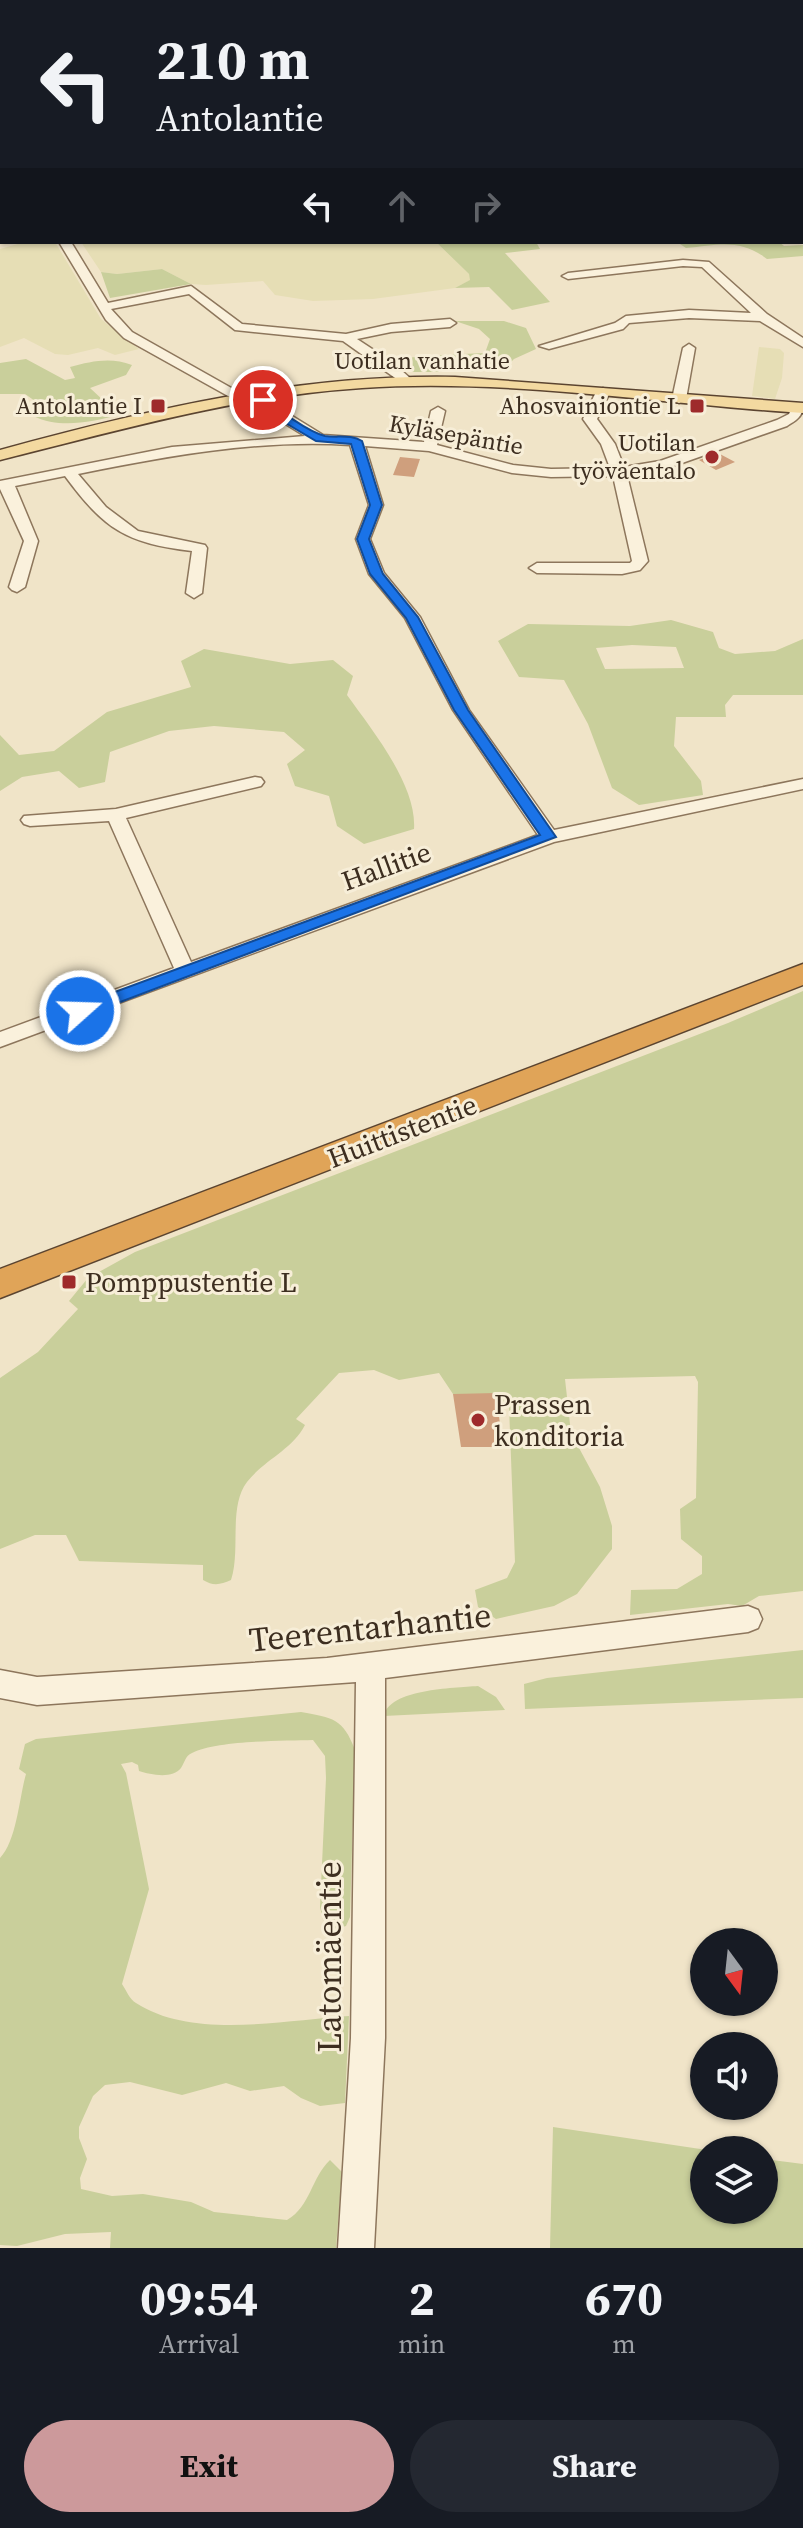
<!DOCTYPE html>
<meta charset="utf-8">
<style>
:root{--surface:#171b24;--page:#242831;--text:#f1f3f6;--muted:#9ea1a6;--accent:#cc999b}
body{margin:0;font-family:"Source Serif 4",serif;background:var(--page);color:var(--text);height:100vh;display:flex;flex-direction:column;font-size:30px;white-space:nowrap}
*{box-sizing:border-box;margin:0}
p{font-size:26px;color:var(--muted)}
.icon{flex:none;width:44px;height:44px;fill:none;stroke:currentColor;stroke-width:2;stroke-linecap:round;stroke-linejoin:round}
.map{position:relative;height:2248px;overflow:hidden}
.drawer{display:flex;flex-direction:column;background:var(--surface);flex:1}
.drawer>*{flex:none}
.banner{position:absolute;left:0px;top:0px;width:804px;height:244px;box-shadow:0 2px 6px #0004;background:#171b24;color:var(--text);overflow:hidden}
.needle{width:52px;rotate:165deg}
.buttons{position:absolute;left:690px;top:1928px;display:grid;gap:16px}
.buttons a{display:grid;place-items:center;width:88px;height:88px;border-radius:50%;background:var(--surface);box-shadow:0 2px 6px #0004;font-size:40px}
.pin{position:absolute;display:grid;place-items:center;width:68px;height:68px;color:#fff;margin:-34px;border:4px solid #fff;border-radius:50%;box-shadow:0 2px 8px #0007}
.me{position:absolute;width:88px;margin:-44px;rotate:70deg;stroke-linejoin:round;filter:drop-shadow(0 0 6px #0008)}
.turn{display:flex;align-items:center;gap:28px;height:168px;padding:0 24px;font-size:36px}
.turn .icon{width:104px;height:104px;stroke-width:2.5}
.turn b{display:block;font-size:56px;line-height:68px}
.lanes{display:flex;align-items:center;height:76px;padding:0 24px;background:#0003;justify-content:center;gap:40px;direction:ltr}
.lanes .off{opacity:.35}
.eta{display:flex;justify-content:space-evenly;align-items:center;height:136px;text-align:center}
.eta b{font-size:48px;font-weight:700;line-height:56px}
.cta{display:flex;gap:16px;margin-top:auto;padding:16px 24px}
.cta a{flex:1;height:92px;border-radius:48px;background:var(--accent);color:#111;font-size:32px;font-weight:700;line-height:92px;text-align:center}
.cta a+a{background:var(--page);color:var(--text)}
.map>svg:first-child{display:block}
.farmland{fill:#e6deb5}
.green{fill:#c9cf9b;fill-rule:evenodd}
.building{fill:#cf9f7d}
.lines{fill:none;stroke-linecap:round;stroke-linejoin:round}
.minor-casing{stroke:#8d765c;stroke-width:3}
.major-casing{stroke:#5b4430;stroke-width:3}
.highway-casing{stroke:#5b4430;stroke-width:3}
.minor{fill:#faf1dc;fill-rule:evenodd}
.major{fill:#f3d9a0;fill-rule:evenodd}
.highway{fill:#e0a458;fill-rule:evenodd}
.route{fill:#1a73e8;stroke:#114b97;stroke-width:2}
.poi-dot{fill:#9e2a2b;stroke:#f7eed8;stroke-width:3}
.labels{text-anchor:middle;stroke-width:6;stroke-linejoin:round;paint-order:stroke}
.far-street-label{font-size:24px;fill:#3d2e20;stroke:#f7eed8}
.far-poi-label{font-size:24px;fill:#3d2e20;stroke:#f7eed8;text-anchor:end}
.street-label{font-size:28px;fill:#3d2e20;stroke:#f7eed8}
.poi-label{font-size:28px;fill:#3d2e20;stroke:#f7eed8;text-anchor:start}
.near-street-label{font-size:34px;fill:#3d2e20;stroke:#f7eed8}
</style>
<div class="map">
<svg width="803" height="2248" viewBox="0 0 803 2248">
<rect width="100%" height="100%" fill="#f0e4c8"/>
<path class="farmland" d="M 25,242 L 55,242 L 101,319 L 139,349 L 115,355 L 98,348 L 68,355 L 55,354 L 24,338 L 0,347 L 0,249 Z
M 81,242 L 436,242 L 469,274 L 471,280 L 455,288 L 373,299 L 313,301 L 275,295 L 263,281 L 206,285 L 191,284 L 162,269 L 117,274 L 101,272 Z
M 759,347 L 780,349 L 784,353 L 782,378 L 775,399 L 752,396 Z"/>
<path class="green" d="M 336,0 L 803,0 L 803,189 L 802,2 L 332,2 Z
M 436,242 L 536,242 L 540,249 L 505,253 L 550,302 L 512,310 L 489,287 L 455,288 L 470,280 L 469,274 Z
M 677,242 L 779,242 L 784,246 L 803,245 L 803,256 L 767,259 C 740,238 718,245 686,248 Z
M 162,269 L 191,284 L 110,298 L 101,272 L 117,274 Z
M 455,321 L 504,321 L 526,328 L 536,349 L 514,359 L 505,368 L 470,372 L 404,372 L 390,361 L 421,356 L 485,353 L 490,339 L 479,329 Z
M 26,359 L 65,380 L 75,378 L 70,367 C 92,361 111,357 132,365 L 126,375 L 90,388 L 119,415 C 90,422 61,429 33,416 L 35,401 L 25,394 L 0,394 L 0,363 Z
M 671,620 L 713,632 L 719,648 L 735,654 L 775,651 L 803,639 L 803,695 L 733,695 L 725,705 L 726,717 L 676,717 L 674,746 L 701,781 L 703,795 L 639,805 L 612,788 L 588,724 L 564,680 L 519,677 L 498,641 L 528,624 L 630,626 ZM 632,645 L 676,647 L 684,668 L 605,669 L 596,648 Z
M 204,649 L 290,664 L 333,660 L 353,676 L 347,695 C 372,730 417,785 414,829 L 364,844 L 337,826 L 329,796 L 295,786 L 287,764 L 305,750 L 284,732 L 214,726 L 169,731 L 110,752 L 105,782 L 79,788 L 59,771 L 22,777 L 0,791 L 0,735 L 19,755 L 54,751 L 107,712 L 191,687 L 181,661 Z
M 803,991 L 803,1591 L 759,1596 L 742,1606 L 728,1604 L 630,1615 L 631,1590 L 677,1589 L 702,1574 L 702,1556 L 681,1539 L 680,1509 L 696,1498 L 698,1382 L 695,1376 L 565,1379 L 571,1433 L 600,1487 L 612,1526 L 612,1549 L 577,1594 L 554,1606 L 496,1619 L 478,1607 L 475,1590 L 507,1578 L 515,1562 L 509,1406 L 489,1399 L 453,1394 L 439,1373 L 399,1380 L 374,1370 L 339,1373 L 296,1419 L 305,1425 C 292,1450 264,1460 247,1482 C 228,1507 241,1550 231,1580 C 220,1585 213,1586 203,1580 L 203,1565 L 79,1561 L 66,1535 L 35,1535 L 0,1549 L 0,1378 L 38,1352 L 78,1309 L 69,1301 L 88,1278 L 135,1252 L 728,1023 Z
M 803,1650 L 803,1698 L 525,1709 L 524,1684 L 547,1678 Z
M 478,1686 L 496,1697 L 505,1710 L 384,1716 C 389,1689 453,1688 478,1686 Z
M 301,1712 C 333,1718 343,1718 355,1750 L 350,1917 L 346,1926 L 336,1929 L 323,1920 L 320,1907 L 326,1778 L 325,1756 L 313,1740 C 283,1741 218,1740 192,1753 C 185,1756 185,1762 181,1768 C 173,1779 151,1775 139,1771 L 138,1765 L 132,1762 L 121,1764 L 126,1773 L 149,1889 L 122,1984 C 126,1990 130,2000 136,2003 C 193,2040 284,2020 349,2016 L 345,2103 L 320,2106 L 301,2098 L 284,2086 L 250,2091 L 226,2083 L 182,2095 L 130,2082 L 105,2085 L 93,2096 L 79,2127 L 79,2138 L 87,2159 L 80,2178 L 81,2189 L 112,2196 L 143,2194 L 191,2202 L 214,2212 L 287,2220 C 311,2206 311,2178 330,2160 L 342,2172 L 336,2248 L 110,2248 L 111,2232 L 65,2234 L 17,2246 L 0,2245 L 0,1858 C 17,1840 19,1798 26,1774 L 19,1769 L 25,1744 L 36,1739 Z
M 553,2127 L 707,2150 L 704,2150 L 704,2210 L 764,2210 L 764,2159 L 803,2164 L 803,2248 L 550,2248 Z"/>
<path class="building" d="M 718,453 L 735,462 L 716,470 L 699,460 Z
M 400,457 L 420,459 L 414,477 L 393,475 Z
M 496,1393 L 503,1447 L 461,1447 L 453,1394 Z"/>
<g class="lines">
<g class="minor-casing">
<path id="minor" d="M 0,148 L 2,148 L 2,155 L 0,155 Z
M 59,242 L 71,242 L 108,303 L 191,286 L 242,324 L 346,334 L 391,324 L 450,319 L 456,323 L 450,327 L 391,332 L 357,339 L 392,362 L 410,378 L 410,384 L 405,385 L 343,341 L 235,330 L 189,294 L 111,309 L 132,332 L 242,394 L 242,400 L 237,401 L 124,338 L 106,320 Z
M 683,260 L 709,262 L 767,314 L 803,338 L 803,347 L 760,321 L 689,318 L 629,323 L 623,329 L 549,349 L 539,346 L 615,323 L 626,316 L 689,310 L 751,313 L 702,267 L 683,266 L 568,279 L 562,276 L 568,273 Z
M 689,344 L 695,348 L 686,399 L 679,403 L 672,399 L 683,348 Z
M 603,388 L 610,392 L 597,419 L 615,444 L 624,467 L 660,461 L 777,420 L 789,414 L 793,405 L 803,405 C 803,417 796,420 787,426 L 668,468 L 627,475 L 648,561 L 640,570 L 622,574 L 537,573 L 529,568 L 537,563 L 630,563 L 632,561 L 613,476 L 551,477 L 512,473 L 429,451 L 365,446 L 383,505 L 370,539 L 384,573 L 420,617 L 469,710 L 554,830 L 803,779 L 803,789 L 554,842 L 0,1047 L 0,1032 L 174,968 L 109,821 L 30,826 L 24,824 L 21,820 L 24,816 L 116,809 L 255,777 L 261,778 L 264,782 L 261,786 L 126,818 L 191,962 L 538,835 L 453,710 L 405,618 L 369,574 L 356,539 L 369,505 L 350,445 C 259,439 167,456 78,474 L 106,507 L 138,531 L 205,545 L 207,548 L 202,593 L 194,598 L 186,593 L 192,551 C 126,543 105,530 65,476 L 15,486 L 38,541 L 25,587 L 17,592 L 12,590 L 9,587 L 24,541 L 0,489 L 0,481 L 172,447 L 305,436 L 266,412 L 250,393 L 257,389 L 276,406 L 323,435 L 424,442 L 431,411 L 438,407 L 445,411 L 437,445 L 513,465 L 551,469 L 610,468 L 601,444 L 583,419 L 596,392 Z
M 748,1606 L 758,1610 L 762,1619 L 758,1628 L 748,1632 L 385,1678 L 385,2038 L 374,2248 L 338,2248 L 351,2038 L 356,1682 L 37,1705 L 0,1698 L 0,1670 L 37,1677 L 327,1658 Z"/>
</g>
<g class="major-casing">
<path id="major" d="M 455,377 L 803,403 L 803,413 C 657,404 508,378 362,388 C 237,396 120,430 0,460 L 0,450 C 150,409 299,374 455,377 Z"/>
</g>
<g class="highway-casing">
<path id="highway" d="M 803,964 L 803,985 L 0,1298 L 0,1269 Z"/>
</g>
<use href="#minor" class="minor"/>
<use href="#major" class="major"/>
<use href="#highway" class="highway"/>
</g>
<path class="route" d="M 259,397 L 266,397 C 277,410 309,432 325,436 C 337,438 351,434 362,441 L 382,505 L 369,539 L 383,574 L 418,617 L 468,710 L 556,837 L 86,1015 L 74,1015 L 71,1011 L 74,1007 L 540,835 L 454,710 L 406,618 L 370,574 L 357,539 L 370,505 L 351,444 L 316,441 L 267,412 L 257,400 Z"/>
<g class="poi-dot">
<rect x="150" y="398" width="16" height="16" rx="4"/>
<rect x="689" y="398" width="16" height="16" rx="4"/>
<circle cx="712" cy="457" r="8"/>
<rect x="61" y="1274" width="16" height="16" rx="4"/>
<circle cx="478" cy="1420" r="8"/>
</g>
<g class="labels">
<g class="far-street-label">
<text x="422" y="369">Uotilan vanhatie</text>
<text transform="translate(456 435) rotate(10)" y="8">Kyläsepäntie</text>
</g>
<g class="far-poi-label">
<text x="142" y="414">Antolantie I</text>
<text x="681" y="414">Ahosvainiontie L</text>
<text x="696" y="451">Uotilan<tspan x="696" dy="28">työväentalo</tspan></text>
</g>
<g class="street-label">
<text transform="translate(386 866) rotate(-20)" y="10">Hallitie</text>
<text transform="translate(402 1131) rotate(-21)" y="10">Huittistentie</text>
</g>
<g class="poi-label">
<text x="85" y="1292">Pomppustentie L</text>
<text x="494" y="1414">Prassen<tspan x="494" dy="32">konditoria</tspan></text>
</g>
<g class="near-street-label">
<text transform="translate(370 1627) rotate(-6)" y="12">Teerentarhantie</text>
<text transform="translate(329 1957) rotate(-90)" y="12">Latomäentie</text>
</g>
</g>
</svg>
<div class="buttons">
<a><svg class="needle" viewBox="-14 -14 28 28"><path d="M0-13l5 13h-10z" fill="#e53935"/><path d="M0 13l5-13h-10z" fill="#9ea1a6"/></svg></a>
<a><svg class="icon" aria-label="sound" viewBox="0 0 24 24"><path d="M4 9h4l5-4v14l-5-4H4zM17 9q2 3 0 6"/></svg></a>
<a><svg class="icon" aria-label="layers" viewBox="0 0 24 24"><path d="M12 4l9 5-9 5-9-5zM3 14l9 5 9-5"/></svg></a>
</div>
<div class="pin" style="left:263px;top:400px;background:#d93025"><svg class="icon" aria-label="arrive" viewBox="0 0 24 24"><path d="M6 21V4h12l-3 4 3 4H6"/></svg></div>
<svg class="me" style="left:80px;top:1011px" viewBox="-20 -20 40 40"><circle r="17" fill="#1a73e8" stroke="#fff" stroke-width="3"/><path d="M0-11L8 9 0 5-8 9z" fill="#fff"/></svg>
<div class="banner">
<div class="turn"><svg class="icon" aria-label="left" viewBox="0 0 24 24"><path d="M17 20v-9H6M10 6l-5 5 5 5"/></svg><div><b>210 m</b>Antolantie</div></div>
<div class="lanes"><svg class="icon" aria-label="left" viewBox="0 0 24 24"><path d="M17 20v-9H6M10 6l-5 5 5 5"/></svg><svg class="icon off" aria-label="ahead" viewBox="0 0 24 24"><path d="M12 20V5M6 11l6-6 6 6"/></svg><svg class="icon off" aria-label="right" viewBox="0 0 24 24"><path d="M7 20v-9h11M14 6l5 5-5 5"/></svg></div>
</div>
</div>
<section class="drawer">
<div class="eta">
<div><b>09:54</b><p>Arrival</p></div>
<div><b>2</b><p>min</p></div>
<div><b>670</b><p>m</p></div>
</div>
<div class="cta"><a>Exit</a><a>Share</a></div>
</section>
